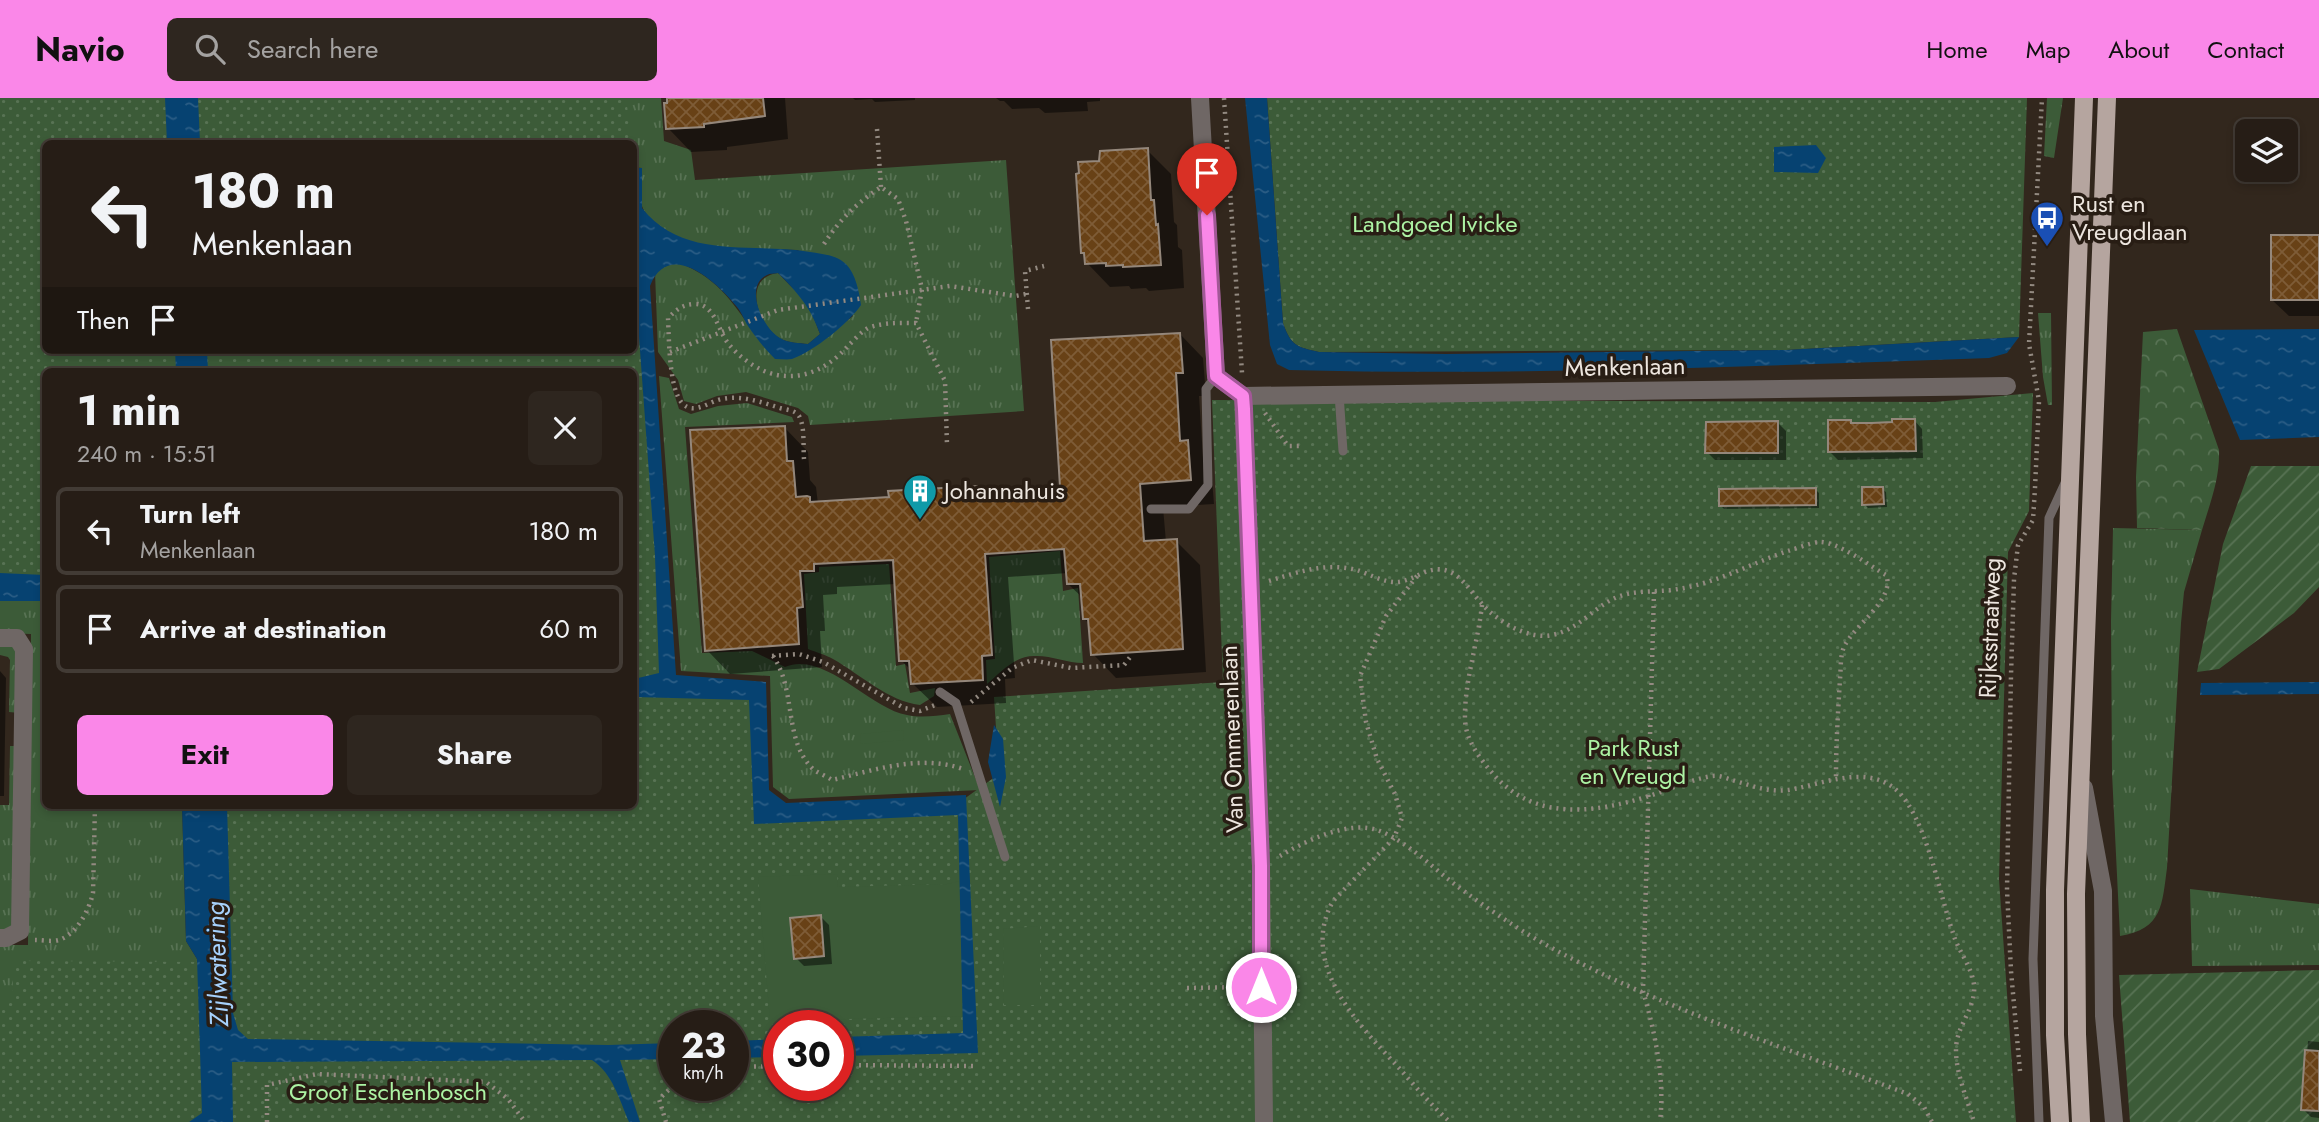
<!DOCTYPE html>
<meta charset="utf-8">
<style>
:root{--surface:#261d16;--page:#2e261f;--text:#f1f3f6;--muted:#a4a2a1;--line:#423b35;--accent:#fa87e8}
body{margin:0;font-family:Jost,sans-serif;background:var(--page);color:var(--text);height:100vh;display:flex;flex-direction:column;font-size:26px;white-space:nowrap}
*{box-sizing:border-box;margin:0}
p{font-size:23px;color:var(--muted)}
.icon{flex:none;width:38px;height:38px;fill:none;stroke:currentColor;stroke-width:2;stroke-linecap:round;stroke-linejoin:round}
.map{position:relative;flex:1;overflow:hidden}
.side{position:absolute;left:42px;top:270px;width:595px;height:441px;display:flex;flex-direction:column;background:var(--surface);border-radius:10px;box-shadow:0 4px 10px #0003,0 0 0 2px var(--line)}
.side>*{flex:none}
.top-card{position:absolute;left:42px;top:42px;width:595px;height:214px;border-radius:10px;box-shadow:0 4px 10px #0003,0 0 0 2px var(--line);background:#261d16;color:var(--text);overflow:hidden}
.fabs{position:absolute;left:2235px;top:21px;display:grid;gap:14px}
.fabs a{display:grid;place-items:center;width:63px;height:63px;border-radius:10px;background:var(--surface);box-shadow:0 4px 10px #0003,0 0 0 2px var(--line);font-size:35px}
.speed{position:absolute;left:658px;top:912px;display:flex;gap:14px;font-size:35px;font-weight:700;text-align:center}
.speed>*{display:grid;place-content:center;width:91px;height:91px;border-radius:50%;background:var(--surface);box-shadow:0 4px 10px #0003,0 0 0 2px var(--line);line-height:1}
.speed small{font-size:18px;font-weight:400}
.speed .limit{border:10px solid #d22;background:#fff;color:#111}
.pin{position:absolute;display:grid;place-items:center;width:60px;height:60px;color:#fff;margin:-72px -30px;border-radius:50% 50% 50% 0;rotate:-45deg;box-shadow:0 0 7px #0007}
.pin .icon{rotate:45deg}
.me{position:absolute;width:77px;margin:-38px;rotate:0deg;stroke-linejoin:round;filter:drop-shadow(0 0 5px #0008)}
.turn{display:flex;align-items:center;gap:24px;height:147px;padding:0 35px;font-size:32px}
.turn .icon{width:91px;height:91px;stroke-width:2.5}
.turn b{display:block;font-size:49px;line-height:60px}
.then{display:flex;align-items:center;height:66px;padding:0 35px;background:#0003;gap:14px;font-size:26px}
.round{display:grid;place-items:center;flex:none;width:74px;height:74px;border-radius:10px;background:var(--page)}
.headline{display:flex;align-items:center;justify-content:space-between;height:119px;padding:0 35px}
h1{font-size:42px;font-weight:700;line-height:52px}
.action{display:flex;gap:14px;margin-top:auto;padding:14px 35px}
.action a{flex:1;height:80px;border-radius:10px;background:var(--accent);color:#111;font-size:28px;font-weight:700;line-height:80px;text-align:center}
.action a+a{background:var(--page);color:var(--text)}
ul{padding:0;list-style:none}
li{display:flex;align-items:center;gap:21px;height:88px;margin:0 14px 10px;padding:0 21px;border:4px solid var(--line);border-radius:10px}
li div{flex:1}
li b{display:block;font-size:26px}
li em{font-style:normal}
header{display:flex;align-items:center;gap:42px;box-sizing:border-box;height:98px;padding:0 35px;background:var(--accent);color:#111}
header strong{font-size:33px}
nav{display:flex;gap:38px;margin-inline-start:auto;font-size:24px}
.search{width:490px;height:63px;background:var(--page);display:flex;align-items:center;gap:18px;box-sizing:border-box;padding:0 24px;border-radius:10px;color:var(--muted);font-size:26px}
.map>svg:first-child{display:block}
.grass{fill:url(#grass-tufts)}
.forest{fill:url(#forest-crowns)}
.park{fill:url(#park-dots);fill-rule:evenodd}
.garden{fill:url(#garden-furrows)}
.pitch{fill:#3c5b38}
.water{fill:url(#water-ripples);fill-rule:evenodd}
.shadow{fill:#0007}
.building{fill:url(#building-cross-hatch);stroke:#94877b;stroke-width:2}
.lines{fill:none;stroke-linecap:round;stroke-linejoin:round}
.path{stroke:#938a81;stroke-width:4.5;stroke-dasharray:2 5;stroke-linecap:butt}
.service{stroke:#6f6765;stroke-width:9}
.minor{stroke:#6f6765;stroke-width:18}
.primary{stroke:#b5a59f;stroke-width:18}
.route-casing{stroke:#a25897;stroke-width:18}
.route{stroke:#fa87e8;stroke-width:12}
.labels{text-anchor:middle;stroke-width:7;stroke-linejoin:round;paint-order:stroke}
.poi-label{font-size:24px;fill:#ede6df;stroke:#281d14;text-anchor:start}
.park-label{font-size:24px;fill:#acf2a3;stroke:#281d14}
.street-label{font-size:24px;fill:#ede6df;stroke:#281d14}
.water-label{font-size:26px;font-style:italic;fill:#a6d1fc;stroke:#281d14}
</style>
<header>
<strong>Navio</strong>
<div class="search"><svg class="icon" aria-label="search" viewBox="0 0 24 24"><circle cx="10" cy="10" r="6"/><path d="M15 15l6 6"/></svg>Search here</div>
<nav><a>Home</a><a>Map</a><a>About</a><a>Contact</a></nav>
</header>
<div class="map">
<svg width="2319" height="1024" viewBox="0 0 2319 1024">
<defs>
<pattern id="grass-tufts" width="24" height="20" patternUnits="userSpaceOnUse" patternTransform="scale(1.75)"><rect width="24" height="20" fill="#3c5b38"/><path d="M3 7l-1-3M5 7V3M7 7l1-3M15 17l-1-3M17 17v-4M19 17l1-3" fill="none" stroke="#587354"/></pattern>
<pattern id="forest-crowns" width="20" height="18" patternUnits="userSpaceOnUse" patternTransform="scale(1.75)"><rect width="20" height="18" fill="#3c5b38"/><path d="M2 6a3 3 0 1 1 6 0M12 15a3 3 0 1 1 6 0" fill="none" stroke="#587354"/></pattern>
<pattern id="park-dots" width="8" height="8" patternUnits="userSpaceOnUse" patternTransform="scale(1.75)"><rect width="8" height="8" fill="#3c5b38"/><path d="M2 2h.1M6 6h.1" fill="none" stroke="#587354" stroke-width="1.8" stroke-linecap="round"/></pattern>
<pattern id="garden-furrows" width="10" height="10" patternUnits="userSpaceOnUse" patternTransform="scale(1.75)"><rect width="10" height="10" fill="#3c5b38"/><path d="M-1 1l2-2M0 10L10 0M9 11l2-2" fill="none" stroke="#587354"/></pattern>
<pattern id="water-ripples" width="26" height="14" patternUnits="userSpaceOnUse" patternTransform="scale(1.75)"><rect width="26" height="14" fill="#064271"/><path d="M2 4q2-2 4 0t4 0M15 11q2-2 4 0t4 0" fill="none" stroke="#2b5d85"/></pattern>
<pattern id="building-cross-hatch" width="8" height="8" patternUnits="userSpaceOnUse" patternTransform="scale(1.75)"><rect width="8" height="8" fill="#684116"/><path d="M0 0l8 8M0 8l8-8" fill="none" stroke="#7e5c37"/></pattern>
</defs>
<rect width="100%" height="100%" fill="#32271d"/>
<path class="grass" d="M 621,0 L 661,0 L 664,43 L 691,52 L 695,82 L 1006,62 L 1024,313 L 810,327 L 808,318 L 798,310 L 746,294 L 717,298 L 696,306 L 684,303 L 678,282 L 658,254 L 655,174 C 662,170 668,166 675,166 C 682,165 690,170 696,173 C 733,193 747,232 776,261 L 810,251 L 853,218 L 798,152 C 753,150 693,157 656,125 C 651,121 644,115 642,108 C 640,97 642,82 642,70 L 634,69 L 634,46 L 623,45 Z
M 2047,0 L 2063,0 L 2054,60 L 2044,58 Z
M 778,175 C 786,184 795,192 803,200 C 810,208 816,226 820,236 L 808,246 C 799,245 789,245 781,241 C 758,229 741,180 778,175 Z
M 2038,215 L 2051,215 L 2052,307 L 2048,307 L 2043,279 Z
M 659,278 L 669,280 L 679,311 L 691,316 L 718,308 L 747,305 L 792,319 L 794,324 L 685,329 L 702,555 L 752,553 L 785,569 C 824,552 869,610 907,617 C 921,620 936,618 950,616 L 980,692 L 789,701 L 773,689 L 770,578 L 681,573 Z
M 2113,430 L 2202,432 L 2184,494 L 2181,525 L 2167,770 C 2162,806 2163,831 2120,838 L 2112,675 L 2111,523 Z
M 1060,453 L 1063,493 L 1078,490 L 1083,565 C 1067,565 1050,557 1034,558 C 1015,558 1001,574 987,586 L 986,562 L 995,561 L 989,459 Z
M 889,466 L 896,568 L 905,566 L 910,595 L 935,590 L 934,598 L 920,607 C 888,603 861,577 833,561 C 826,557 816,554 808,551 L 804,476 L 819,474 L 819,469 Z
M 0,503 L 45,503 L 46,707 L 182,707 L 186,843 L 197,861 L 202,1015 L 0,1024 L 0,847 L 28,847 L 31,536 L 0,535 Z
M 0,546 L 12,546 L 18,551 L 20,615 L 9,614 L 10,562 L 8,559 L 0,557 Z
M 10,648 L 18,648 L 14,828 L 0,833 L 0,707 L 9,707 Z
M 2190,791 L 2319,806 L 2319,867 L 2192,868 Z"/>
<path class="forest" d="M 2177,231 L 2219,352 C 2220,381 2210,405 2202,432 L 2137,430 L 2136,379 L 2143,234 Z"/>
<path class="park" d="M 0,0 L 626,0 L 632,45 L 46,46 L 46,252 L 634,252 L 634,54 L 637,78 L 668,587 L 759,592 L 763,713 L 957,706 L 999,676 L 994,599 L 1223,584 L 1212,302 L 1935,304 L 2033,295 L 2029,413 L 2008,454 L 1999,781 L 2016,1024 L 0,1024 L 0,903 L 12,902 L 14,863 L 204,864 L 196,707 L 634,707 L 634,273 L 46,273 L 45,492 L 0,491 ZM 674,928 L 733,928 L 733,987 L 674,987 ZM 779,928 L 838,928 L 838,987 L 779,987 Z
M 1267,0 L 2027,0 L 2019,239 L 1786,252 L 1319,254 C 1297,249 1291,248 1283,225 Z"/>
<path class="garden" d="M 2251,368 L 2319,368 L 2319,489 L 2294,515 L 2219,571 L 2197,574 L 2223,446 Z
M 2319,872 L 2319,1024 L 2130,1024 L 2119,877 Z"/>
<path class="pitch" d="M 903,632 L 904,642 L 861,646 L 860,636 Z
M 837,776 L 838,789 L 947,786 L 960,783 L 963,918 L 770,923 L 758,779 Z
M 1040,828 L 1040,907 L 1004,907 L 1003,831 Z"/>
<path class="water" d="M 165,0 L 198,0 L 200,45 L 167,45 Z
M 1245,0 L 1267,0 L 1283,225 C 1291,248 1297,249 1319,254 L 1446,256 L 1786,252 L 2019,239 L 2007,255 L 1989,260 C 1756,268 1523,278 1289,272 L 1277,266 L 1270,247 Z
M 1816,47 L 1826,60 L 1818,75 L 1774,74 L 1774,49 Z
M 634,70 L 642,70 L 642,110 C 684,163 753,144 810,154 C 823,156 836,157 846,166 C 856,177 859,193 861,207 C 848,226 814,253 792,261 C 787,262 781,261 775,261 C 765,251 756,240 748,228 C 744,222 742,215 737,209 C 717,184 669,140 650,188 L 676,577 L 766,584 L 769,692 L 786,705 L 966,697 L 978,955 L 838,958 L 838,939 L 963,935 L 958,717 L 754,726 L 749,602 L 634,599 L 634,581 L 659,575 L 655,458 L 634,170 ZM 778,175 C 798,195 811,210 820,236 L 808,246 C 799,245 788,245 780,240 C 763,231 743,188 767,177 C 770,175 774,176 778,175 Z
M 2319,231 L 2319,339 L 2240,342 L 2194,232 Z
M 175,252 L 207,252 L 208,273 L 176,273 Z
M 0,475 L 45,477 L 45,503 L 0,503 Z
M 2319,584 L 2319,596 L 2200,597 L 2201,585 Z
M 994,627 L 1003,641 L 1006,679 L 1000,709 L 988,664 Z
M 182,707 L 227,707 L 233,915 L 238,932 L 248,941 L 608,947 L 674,945 L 674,961 L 620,962 L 640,1024 L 629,1024 C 619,1001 613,976 592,962 L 232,964 L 233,1024 L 189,1024 L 202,1015 L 197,861 L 186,843 Z
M 779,941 L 779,959 L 733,960 L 733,943 Z"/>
<path class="shadow" d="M 666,0 L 785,0 L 788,41 L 727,49 L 727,52 L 691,54 L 668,30 Z
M 853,0 L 915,0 L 915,2 L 875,4 L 872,1 L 855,2 Z
M 996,0 L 1100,0 L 1100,3 L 1087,4 L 1088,13 L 1045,15 L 1039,10 L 1012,11 L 1004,3 L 1000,3 Z
M 1147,52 L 1171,76 L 1174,124 L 1177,127 L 1178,149 L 1182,152 L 1184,190 L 1149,193 L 1146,190 L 1131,191 L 1129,188 L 1110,189 L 1087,165 L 1086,157 L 1083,154 L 1101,64 Z
M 2319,139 L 2319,218 L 2289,218 L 2272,202 Z
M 1180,236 L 1203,260 L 1206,298 L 1199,298 L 1203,359 L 1211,368 L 1214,406 L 1163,409 L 1166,444 L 1176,443 L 1200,467 L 1206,574 L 1116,580 L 1093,556 L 1091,527 L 1084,521 L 1083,500 L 1068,486 L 1068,475 L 1008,479 L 1015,580 L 1005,581 L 1006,605 L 937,609 L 913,586 L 912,573 L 901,562 L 896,486 L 837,489 L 837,496 L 823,497 L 825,533 L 820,533 L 822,569 L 730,576 L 707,552 L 785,330 L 808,354 L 810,382 L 816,389 L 818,406 L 890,401 L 979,390 L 983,395 L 1062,391 Z
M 1914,322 L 1922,331 L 1923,360 L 1838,362 L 1830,354 L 1850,324 L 1853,327 Z
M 1778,325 L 1786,333 L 1786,362 L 1715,362 L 1707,354 Z
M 1882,391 L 1886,394 L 1887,409 L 1868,410 L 1864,406 Z
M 1816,392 L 1819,395 L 1819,410 L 1724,411 L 1720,407 Z
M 0,573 L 6,580 L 4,698 L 0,698 Z
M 821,819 L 829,827 L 832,866 L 804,868 L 796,860 Z
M 2308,943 L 2319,944 L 2319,1020 L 2311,1019 L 2303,1011 Z"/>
<path class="building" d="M 667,0 L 763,0 L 765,18 L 704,26 L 704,29 L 666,31 L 664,5 L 667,5 Z
M 1148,50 L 1151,102 L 1154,102 L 1156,127 L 1158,126 L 1161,167 L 1123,169 L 1123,167 L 1106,168 L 1106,165 L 1085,166 L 1084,155 L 1081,155 L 1076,76 L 1079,75 L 1078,64 L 1099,63 L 1100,53 Z
M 2271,137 L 2319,137 L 2319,202 L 2271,202 Z
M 1180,235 L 1183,275 L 1176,275 L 1180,343 L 1188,342 L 1191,382 L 1140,386 L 1144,443 L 1177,441 L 1183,551 L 1091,557 L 1088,521 L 1083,521 L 1080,486 L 1067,486 L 1064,451 L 985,456 L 992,557 L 982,558 L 983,582 L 911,586 L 909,563 L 899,563 L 893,462 L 814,466 L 814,473 L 800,473 L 803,509 L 797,510 L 799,546 L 705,553 L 690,332 L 785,328 L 787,363 L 793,363 L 796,399 L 807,398 L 810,399 L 810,404 L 889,399 L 888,393 L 979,388 L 980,393 L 1060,389 L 1051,242 Z
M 1892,321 L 1915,321 L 1916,353 L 1828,354 L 1828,322 L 1851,322 L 1851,325 L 1872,325 L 1892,324 Z
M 1778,323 L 1778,355 L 1705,355 L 1706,324 Z
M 1862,389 L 1883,389 L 1884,406 L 1862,407 Z
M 1816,390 L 1816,407 L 1719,408 L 1719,391 Z
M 821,817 L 824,858 L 794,861 L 790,820 Z
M 2305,952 L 2319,953 L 2319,1013 L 2301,1012 Z"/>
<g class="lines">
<path class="path" d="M 1224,0 L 1242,275
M 877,31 L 881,89
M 824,146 C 839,122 857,105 881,89 L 898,101 L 906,123 L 922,191 L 916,225
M 1028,211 L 1025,173 L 1044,168
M 670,254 L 778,212 L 950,188 L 1015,198 L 1026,196
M 1265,315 L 1288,348 L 1303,348
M 804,361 C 803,349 805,328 799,318 C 795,312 787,312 780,310 C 761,304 742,297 722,301 C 709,303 694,318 682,305 C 669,291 669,240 668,220 C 676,212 683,206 695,206 C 715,206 718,233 728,245 C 738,259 760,274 777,277 C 806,282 829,269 848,248 C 854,242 861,234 868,230 C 884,224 899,225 916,225 L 945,283 L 947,347
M 1417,478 L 1386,518 L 1360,578 L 1366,624 L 1377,661 L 1395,696 L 1402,720 L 1394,740 L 1333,803 C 1298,866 1359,927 1399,970 C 1415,988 1432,1008 1450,1024
M 1269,483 C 1298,474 1326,464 1357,472 C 1369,476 1385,485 1397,484 C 1415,483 1428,466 1448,473 C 1463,479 1471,494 1482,506 C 1497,523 1528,542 1552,537 C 1578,532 1593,510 1615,500 C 1635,491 1657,495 1678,491 C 1717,485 1752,465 1788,453 C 1798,450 1810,445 1819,444 C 1837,443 1870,468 1886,477 C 1896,501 1854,527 1844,549 C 1840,558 1841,571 1840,581 C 1838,614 1836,646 1836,679
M 1654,494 L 1643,893 C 1655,935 1665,980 1660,1024
M 1482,507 C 1478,545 1464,584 1465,622 C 1466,643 1481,662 1494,677 C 1535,723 1593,715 1646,699 C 1668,692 1689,682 1712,678 C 1719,677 1726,680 1732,682 C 1753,688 1772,696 1794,691 C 1832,683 1878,663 1906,703 C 1930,738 1940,798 1954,838 C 1959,854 1972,869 1974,887 C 1976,907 1961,923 1957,942 C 1952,967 1967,1000 1974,1024
M 772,558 L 799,556 L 823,564 L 904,610 L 920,613 L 935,607
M 773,558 C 797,593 783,642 813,671 C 818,675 826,678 832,682 C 875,672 920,656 963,671
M 971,604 L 1012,570 L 1032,562 L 1071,570 L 1124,567 L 1131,558
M 1280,758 C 1305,743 1350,721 1380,733 C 1407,744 1430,767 1453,785 C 1481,806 1510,826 1541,844 C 1656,909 1784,949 1908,996 L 1924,1009 L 1932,1024
M 35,842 C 42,842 52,844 59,842 C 77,836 89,812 93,795 L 95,707
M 1187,890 L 1246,889
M 838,967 L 977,968
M 733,969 L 779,968
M 2020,973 L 2011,873 L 2007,792 L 2011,577 L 2014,481 L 2018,447 L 2033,422 L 2035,390 L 2039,303 L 2029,246 L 2042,0
M 267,1024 L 267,987 L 317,976 L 486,984 L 508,1001 L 525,1024
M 666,1024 L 659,1001 L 674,987"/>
<path class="service" d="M 1339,296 L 1343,353
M 1151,411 L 1189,411 L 1208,387 L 1206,291 L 1216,278
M 940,594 L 956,605 L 1005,759
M 2039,1024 L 2033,861 L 2049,420 L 2065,385"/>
<path class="minor" d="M 1200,0 L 1216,278 L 1243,298 L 2007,288
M 1243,298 L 1261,768 L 1264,1024
M 0,540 L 17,540 L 24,551 L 20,833 L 6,840 L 0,840
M 2084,690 L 2103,793 L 2104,918 L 2114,1024"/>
<path class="primary" d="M 2060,1024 L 2055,937 L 2055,792 L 2084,0
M 2081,1024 L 2077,936 L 2076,796 L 2107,0"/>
</g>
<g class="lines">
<g class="route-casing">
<path id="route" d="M 1207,117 L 1216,278 L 1243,298 L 1244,311 L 1261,768 L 1261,889"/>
</g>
<use href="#route" class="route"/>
</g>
<defs>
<g id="bus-pin" transform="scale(1.75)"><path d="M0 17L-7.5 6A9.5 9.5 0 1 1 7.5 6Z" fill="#1a4fb4" stroke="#281d14"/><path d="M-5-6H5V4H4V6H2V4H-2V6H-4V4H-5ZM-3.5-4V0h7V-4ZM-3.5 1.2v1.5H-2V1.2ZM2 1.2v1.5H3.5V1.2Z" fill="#fff"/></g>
<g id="building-pin" transform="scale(1.75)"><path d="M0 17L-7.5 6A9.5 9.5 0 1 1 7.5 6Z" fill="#0f9aa8" stroke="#281d14"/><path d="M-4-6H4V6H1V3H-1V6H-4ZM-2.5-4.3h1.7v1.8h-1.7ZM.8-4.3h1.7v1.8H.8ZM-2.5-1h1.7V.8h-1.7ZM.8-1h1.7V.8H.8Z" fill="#fff"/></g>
</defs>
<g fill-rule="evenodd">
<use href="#bus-pin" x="2047" y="120"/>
<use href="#building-pin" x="920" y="393"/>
</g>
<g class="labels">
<g class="poi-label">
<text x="2072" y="114">Rust en<tspan x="2072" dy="28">Vreugdlaan</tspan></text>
<text x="944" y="401">Johannahuis</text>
</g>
<g class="park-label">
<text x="1435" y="134">Landgoed Ivicke</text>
<text x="1633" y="658">Park Rust<tspan x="1633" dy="28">en Vreugd</tspan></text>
<text x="388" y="1002">Groot Eschenbosch</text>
</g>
<g class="street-label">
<text transform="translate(1625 269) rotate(-1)" y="8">Menkenlaan</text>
<text transform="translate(1990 530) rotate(-88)" y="8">Rijksstraatweg</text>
<text transform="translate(1232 641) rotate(-92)" y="8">Van Ommerenlaan</text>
</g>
<g class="water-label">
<text transform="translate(217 866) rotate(-92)" y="9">Zijlwatering</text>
</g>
</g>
</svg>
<div class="fabs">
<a><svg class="icon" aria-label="layers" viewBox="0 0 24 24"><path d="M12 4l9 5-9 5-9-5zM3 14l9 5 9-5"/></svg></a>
</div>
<div class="speed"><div>23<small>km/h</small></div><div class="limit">30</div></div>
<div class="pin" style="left:1207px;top:117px;background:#d93025"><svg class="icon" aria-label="arrive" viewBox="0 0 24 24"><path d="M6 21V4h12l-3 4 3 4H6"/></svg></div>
<svg class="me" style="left:1261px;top:889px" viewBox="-20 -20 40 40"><circle r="17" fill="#fa87e8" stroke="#fff" stroke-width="3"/><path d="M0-11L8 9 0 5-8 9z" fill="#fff"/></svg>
<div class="top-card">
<div class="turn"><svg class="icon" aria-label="left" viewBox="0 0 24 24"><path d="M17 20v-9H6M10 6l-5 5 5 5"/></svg><div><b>180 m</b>Menkenlaan</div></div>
<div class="then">Then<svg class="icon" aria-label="arrive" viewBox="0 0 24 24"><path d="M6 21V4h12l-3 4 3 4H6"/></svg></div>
</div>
<section class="side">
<div class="headline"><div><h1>1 min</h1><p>240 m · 15:51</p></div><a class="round"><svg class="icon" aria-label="close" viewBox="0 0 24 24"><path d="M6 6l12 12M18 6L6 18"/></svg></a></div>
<ul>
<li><svg class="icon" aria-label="left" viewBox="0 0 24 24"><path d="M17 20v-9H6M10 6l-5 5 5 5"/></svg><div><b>Turn left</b><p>Menkenlaan</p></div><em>180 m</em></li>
<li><svg class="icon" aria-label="arrive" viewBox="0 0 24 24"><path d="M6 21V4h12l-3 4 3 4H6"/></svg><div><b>Arrive at destination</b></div><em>60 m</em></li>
</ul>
<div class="action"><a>Exit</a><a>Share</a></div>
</section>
</div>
